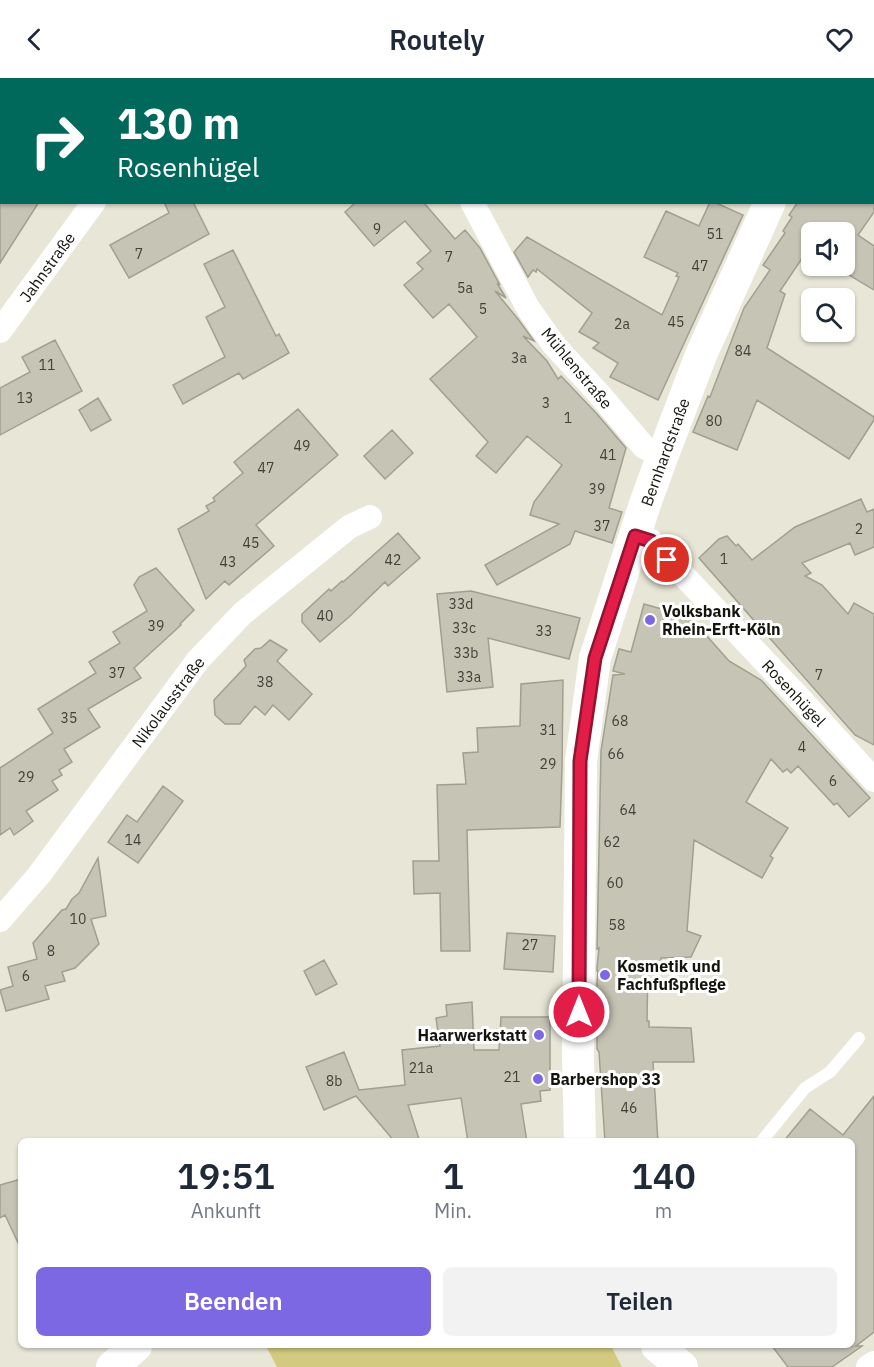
<!DOCTYPE html>
<html lang="de">
<meta charset="utf-8">
<style>
:root{--surface:#fff;--page:#f2f2f3;--text:#1f2937;--muted:#747a83;--accent:#7d68e4}
body{margin:0;font-family:"IBM Plex Sans",sans-serif;background:var(--page);color:var(--text);height:100vh;display:flex;flex-direction:column;font-size:22px;white-space:nowrap}
*{box-sizing:border-box;margin:0}
p{font-size:20px;color:var(--muted)}
.icon{flex:none;width:33px;height:33px;fill:none;stroke:currentColor;stroke-width:2;stroke-linecap:round;stroke-linejoin:round}
.map{position:relative;flex:1;overflow:hidden}
.details{position:absolute;left:18px;top:1060px;width:837px;height:210px;display:flex;flex-direction:column;background:var(--surface);border-radius:9px;box-shadow:0 2px 4px #0004}
.details>*{flex:none}
.banner{position:absolute;left:0px;top:0px;width:874px;height:126px;box-shadow:0 2px 4px #0004;background:#00695c;color:#fff;overflow:hidden}
.buttons{position:absolute;left:801px;top:144px;display:grid;gap:12px}
.buttons a{display:grid;place-items:center;width:54px;height:54px;border-radius:9px;background:var(--surface);box-shadow:0 2px 4px #0004;font-size:30px}
.pin{position:absolute;display:grid;place-items:center;width:51px;height:51px;color:#fff;margin:-26px;border:3px solid #fff;border-radius:50%;box-shadow:0 2px 6px #0007}
.me{position:absolute;width:66px;margin:-33px;rotate:0deg;stroke-linejoin:round;filter:drop-shadow(0 0 4px #0008)}
.turn{display:flex;align-items:center;gap:21px;height:126px;padding:0 18px;font-size:27px}
.turn .icon{width:78px;height:78px;stroke-width:2.5}
.turn b{display:block;font-size:42px;line-height:51px}
.eta{display:flex;justify-content:space-evenly;align-items:center;height:102px;text-align:center}
.eta b{font-size:36px;font-weight:600;line-height:42px}
.primary-button{display:flex;gap:12px;margin-top:auto;padding:12px 18px}
.primary-button a{flex:1;height:69px;border-radius:9px;background:var(--accent);color:#fff;font-size:24px;font-weight:600;line-height:69px;text-align:center}
.primary-button a+a{background:var(--page);color:var(--text)}
header{display:flex;justify-content:space-between;align-items:center;height:78px;padding:0 18px;background:var(--surface);font-size:27px;font-weight:600}
.map>svg:first-child{display:block}
.green{fill:#d3ca7f}
.building{fill:#c6c4b5;stroke:#a09f90;stroke-width:1.5}
.lines{fill:none;stroke-linecap:round;stroke-linejoin:round}
.service{stroke:#fff;stroke-width:12}
.minor{stroke:#fff;stroke-width:24}
.tertiary{stroke:#fff;stroke-width:32}
.route-casing{stroke:#92132f;stroke-width:15}
.route{stroke:#e11d48;stroke-width:10}
.poi-dot{fill:#7d68e4;stroke:#fff;stroke-width:2}
.labels{text-anchor:middle;stroke-width:6;stroke-linejoin:round;paint-order:stroke}
.number-label{font-size:14px;fill:#414138}
.street-label{font-size:16px;fill:#15150f;stroke:#fff}
.poi-label{font-size:16px;font-weight:bold;fill:#15150f;stroke:#fff;text-anchor:start}
</style>
<header><svg class="icon" aria-label="back" viewBox="0 0 24 24"><path d="M15 5l-7 7 7 7"/></svg>Routely<svg class="icon" aria-label="heart" viewBox="0 0 24 24"><path d="M12 20l-8-8c-3-5 5-10 8-4 3-6 11-1 8 4z"/></svg></header>
<div class="map">
<svg width="874" height="1289" viewBox="0 0 874 1289">
<rect width="100%" height="100%" fill="#e8e7d7"/>
<path class="green" d="M 266,1268 L 611,1268 L 622,1289 L 277,1289 Z"/>
<path class="building" d="M 0,124 L 39,124 L 0,185 Z
M 164,124 L 193,124 L 209,156 L 129,200 L 110,167 L 169,135 Z
M 356,124 L 427,124 L 425,126 L 455,161 L 465,152 L 480,170 L 500,207 L 497,205 L 506,220 L 495,213 L 518,241 L 534,263 L 523,258 L 547,283 L 558,301 L 561,298 L 597,336 L 626,370 L 609,430 L 622,434 L 612,465 L 575,453 L 570,466 L 497,507 L 485,487 L 559,446 L 530,437 L 534,424 L 562,387 L 527,358 L 496,395 L 476,378 L 488,364 L 430,301 L 477,259 L 449,226 L 433,240 L 404,207 L 423,191 L 417,185 L 431,173 L 405,143 L 374,168 L 345,134 Z
M 710,124 L 714,124 L 743,137 L 658,322 L 610,299 L 618,285 L 593,270 L 599,265 L 579,254 L 592,235 L 537,191 L 536,194 L 533,192 L 528,199 L 514,174 L 527,159 L 662,237 L 679,199 L 676,198 L 678,195 L 644,179 L 666,133 L 699,148 Z
M 798,124 L 874,124 L 874,134 L 858,157 L 874,168 L 874,212 L 834,188 L 844,188 L 844,154 L 812,154 L 812,172 L 809,170 L 780,213 L 785,216 L 767,270 L 874,339 L 874,342 L 849,381 L 757,322 L 737,372 L 693,354 L 708,318 L 710,319 L 744,230 L 770,192 L 763,187 L 785,155 L 783,153 L 792,139 L 789,137 Z
M 233,172 L 276,258 L 279,256 L 289,275 L 243,301 L 239,295 L 183,326 L 173,307 L 225,279 L 206,239 L 225,229 L 204,186 Z
M 55,262 L 82,313 L 0,357 L 0,310 L 30,294 L 22,279 Z
M 98,320 L 111,342 L 91,353 L 79,332 Z
M 298,331 L 338,377 L 256,447 L 274,468 L 229,507 L 225,503 L 206,521 L 178,451 L 209,433 L 206,428 L 215,423 L 213,420 L 243,395 L 234,384 Z
M 392,352 L 413,375 L 385,401 L 364,378 Z
M 861,421 L 867,434 L 874,431 L 874,469 L 855,477 L 850,465 L 802,485 L 811,495 L 805,498 L 822,507 L 848,536 L 854,525 L 874,536 L 874,667 L 855,657 L 699,480 L 719,461 L 727,458 L 736,468 L 738,466 L 752,482 L 795,449 Z
M 398,455 L 420,480 L 388,508 L 385,504 L 349,539 L 320,564 L 302,544 L 302,536 L 329,511 L 331,513 L 342,503 L 343,504 Z
M 156,490 L 194,532 L 180,546 L 181,547 L 134,590 L 141,600 L 88,631 L 100,649 L 64,671 L 72,684 L 59,692 L 62,697 L 52,703 L 58,712 L 26,733 L 33,743 L 14,757 L 10,750 L 0,757 L 0,690 L 53,655 L 38,631 L 96,595 L 89,584 L 120,565 L 113,554 L 147,533 L 134,507 L 139,499 Z
M 471,513 L 580,540 L 569,581 L 488,560 L 493,609 L 447,614 L 437,516 Z
M 644,526 L 690,539 L 729,583 L 761,602 L 870,720 L 849,739 L 837,725 L 834,727 L 798,688 L 791,695 L 787,691 L 783,694 L 771,681 L 746,724 L 788,750 L 770,778 L 773,780 L 762,800 L 694,762 L 687,853 L 701,858 L 691,879 L 661,880 L 661,889 L 648,888 L 647,943 L 649,943 L 649,949 L 691,950 L 694,984 L 653,984 L 658,1064 L 605,1064 L 599,974 L 597,971 L 597,905 L 598,893 L 597,893 L 597,889 L 599,870 L 597,871 L 601,673 L 613,597 L 625,596 L 613,593 L 619,571 L 631,574 Z
M 270,562 L 287,572 L 277,583 L 312,616 L 289,642 L 273,627 L 265,637 L 255,628 L 240,646 L 225,646 L 215,637 L 214,622 L 246,588 L 244,582 L 255,571 L 261,570 Z
M 563,602 L 562,691 L 560,749 L 467,752 L 470,873 L 441,873 L 440,815 L 414,816 L 413,783 L 439,783 L 437,707 L 466,706 L 463,675 L 478,674 L 477,650 L 520,648 L 521,606 Z
M 163,708 L 183,723 L 138,785 L 108,764 L 127,737 L 137,744 Z
M 98,780 L 106,838 L 91,841 L 99,866 L 75,890 L 62,894 L 65,903 L 45,908 L 49,921 L 6,933 L 0,912 L 13,908 L 8,889 L 37,881 L 33,865 L 62,832 L 66,831 L 72,821 L 79,815 Z
M 507,855 L 555,858 L 553,894 L 504,891 Z
M 324,882 L 337,906 L 316,917 L 304,893 Z
M 472,924 L 474,972 L 499,972 L 501,939 L 550,939 L 550,1012 L 540,1013 L 541,1023 L 521,1026 L 527,1064 L 468,1064 L 461,1020 L 408,1027 L 420,1064 L 395,1064 L 356,1018 L 324,1032 L 306,989 L 344,974 L 359,1012 L 405,1007 L 402,972 L 440,968 L 436,940 L 447,938 L 446,927 Z
M 874,1018 L 874,1254 L 856,1268 L 862,1268 L 832,1289 L 788,1289 L 772,1268 L 852,1268 L 852,1064 L 783,1064 L 810,1031 L 843,1057 Z
M 21,1101 L 21,1171 L 5,1137 L 0,1140 L 0,1107 Z"/>
<g class="lines">
<path class="service" d="M 761,1064 L 805,1010 L 830,994 L 859,960"/>
<path class="minor" d="M 412,0 L 412,2
M 195,2 L 196,0
M 524,2 L 525,0
M 472,124 L 528,230 L 554,267 L 600,317 L 644,369 L 663,378
M 0,253 L 94,124
M 635,457 L 651,463 L 805,626 L 874,702
M 0,842 L 39,797 L 198,582 L 243,535 L 349,449 L 370,439
M 868,1289 L 874,1285"/>
<path class="tertiary" d="M 831,2 L 831,0
M 580,1064 L 578,980 L 581,683 L 595,580 L 646,423 L 661,382 L 701,277 L 770,124
M 657,1268 L 682,1289
M 112,1289 L 136,1268"/>
</g>
<g class="lines">
<g class="route-casing">
<path id="route" d="M 579,934 L 580,683 L 595,580 L 635,458 L 651,463 L 667,482"/>
</g>
<use href="#route" class="route"/>
</g>
<g class="poi-dot">
<circle cx="650" cy="542" r="6"/>
<circle cx="605" cy="897" r="6"/>
<circle cx="539" cy="957" r="6"/>
<circle cx="538" cy="1001" r="6"/>
</g>
<g class="labels">
<g class="number-label">
<text x="377" y="156">9</text>
<text x="715" y="161">51</text>
<text x="139" y="181">7</text>
<text x="449" y="184">7</text>
<text x="700" y="193">47</text>
<text x="465" y="215">5a</text>
<text x="483" y="236">5</text>
<text x="676" y="249">45</text>
<text x="622" y="251">2a</text>
<text x="743" y="278">84</text>
<text x="519" y="285">3a</text>
<text x="47" y="292">11</text>
<text x="25" y="325">13</text>
<text x="546" y="330">3</text>
<text x="568" y="345">1</text>
<text x="714" y="348">80</text>
<text x="302" y="373">49</text>
<text x="608" y="382">41</text>
<text x="266" y="395">47</text>
<text x="597" y="416">39</text>
<text x="602" y="453">37</text>
<text x="859" y="456">2</text>
<text x="251" y="470">45</text>
<text x="724" y="486">1</text>
<text x="393" y="487">42</text>
<text x="228" y="489">43</text>
<text x="461" y="531">33d</text>
<text x="325" y="543">40</text>
<text x="156" y="553">39</text>
<text x="464" y="555">33c</text>
<text x="544" y="558">33</text>
<text x="466" y="580">33b</text>
<text x="117" y="600">37</text>
<text x="819" y="602">7</text>
<text x="469" y="604">33a</text>
<text x="265" y="609">38</text>
<text x="69" y="645">35</text>
<text x="620" y="648">68</text>
<text x="548" y="657">31</text>
<text x="802" y="674">4</text>
<text x="616" y="681">66</text>
<text x="548" y="691">29</text>
<text x="26" y="704">29</text>
<text x="833" y="708">6</text>
<text x="628" y="737">64</text>
<text x="133" y="767">14</text>
<text x="612" y="769">62</text>
<text x="615" y="810">60</text>
<text x="78" y="846">10</text>
<text x="617" y="852">58</text>
<text x="530" y="872">27</text>
<text x="51" y="878">8</text>
<text x="26" y="903">6</text>
<text x="421" y="995">21a</text>
<text x="512" y="1004">21</text>
<text x="334" y="1008">8b</text>
<text x="629" y="1035">46</text>
</g>
<g class="street-label">
<text transform="translate(47 189) rotate(-54)" y="6">Jahnstraße</text>
<text transform="translate(577 290) rotate(50)" y="6">Mühlenstraße</text>
<text transform="translate(665 374) rotate(-70)" y="6">Bernhardstraße</text>
<text transform="translate(794 615) rotate(47)" y="6">Rosenhügel</text>
<text transform="translate(168 624) rotate(-53)" y="6">Nikolausstraße</text>
</g>
<g class="poi-label">
<text x="662" y="539">Volksbank<tspan x="662" dy="18">Rhein-Erft-Köln</tspan></text>
<text x="617" y="894">Kosmetik und<tspan x="617" dy="18">Fachfußpflege</tspan></text>
<text x="527" y="963" text-anchor="end">Haarwerkstatt</text>
<text x="550" y="1007">Barbershop 33</text>
</g>
</g>
</svg>
<div class="buttons">
<a><svg class="icon" aria-label="sound" viewBox="0 0 24 24"><path d="M4 9h4l5-4v14l-5-4H4zM17 9q2 3 0 6"/></svg></a>
<a><svg class="icon" aria-label="search" viewBox="0 0 24 24"><circle cx="10" cy="10" r="6"/><path d="M15 15l6 6"/></svg></a>
</div>
<div class="pin" style="left:667px;top:482px;background:#d93025"><svg class="icon" aria-label="arrive" viewBox="0 0 24 24"><path d="M6 21V4h12l-3 4 3 4H6"/></svg></div>
<svg class="me" style="left:579px;top:934px" viewBox="-20 -20 40 40"><circle r="17" fill="#e11d48" stroke="#fff" stroke-width="3"/><path d="M0-11L8 9 0 5-8 9z" fill="#fff"/></svg>
<div class="banner">
<div class="turn"><svg class="icon" aria-label="right" viewBox="0 0 24 24"><path d="M7 20v-9h11M14 6l5 5-5 5"/></svg><div><b>130 m</b>Rosenhügel</div></div>
</div>
<section class="details">
<div class="eta">
<div><b>19:51</b><p>Ankunft</p></div>
<div><b>1</b><p>Min.</p></div>
<div><b>140</b><p>m</p></div>
</div>
<div class="primary-button"><a>Beenden</a><a>Teilen</a></div>
</section>
</div>
